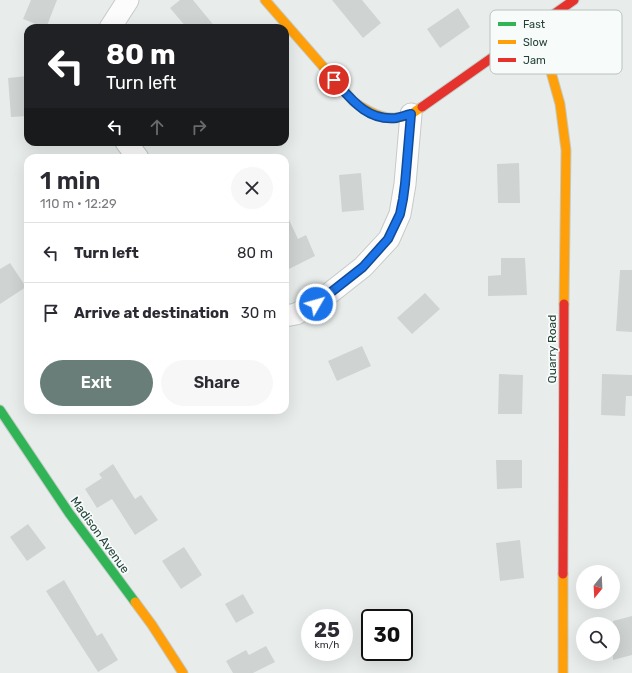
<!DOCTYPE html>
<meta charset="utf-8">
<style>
:root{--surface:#fff;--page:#f7f7f7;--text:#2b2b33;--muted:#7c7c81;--line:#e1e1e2;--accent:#697e78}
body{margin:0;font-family:Rubik,sans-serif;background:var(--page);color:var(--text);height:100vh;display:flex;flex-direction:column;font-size:15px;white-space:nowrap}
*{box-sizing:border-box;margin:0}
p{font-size:13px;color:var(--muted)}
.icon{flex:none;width:22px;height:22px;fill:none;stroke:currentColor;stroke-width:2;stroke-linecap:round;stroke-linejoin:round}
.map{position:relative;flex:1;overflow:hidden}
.drawer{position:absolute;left:24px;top:154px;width:265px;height:260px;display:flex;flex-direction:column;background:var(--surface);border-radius:12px;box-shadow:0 4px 16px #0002}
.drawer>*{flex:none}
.guide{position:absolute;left:24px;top:24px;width:265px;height:122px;border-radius:12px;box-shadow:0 4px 16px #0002;background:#202124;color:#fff;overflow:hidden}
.needle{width:26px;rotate:198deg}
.fabs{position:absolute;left:576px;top:565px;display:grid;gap:8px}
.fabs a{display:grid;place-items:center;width:44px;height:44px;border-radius:50%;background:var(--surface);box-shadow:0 4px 16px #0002;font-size:20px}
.speed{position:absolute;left:301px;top:609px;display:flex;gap:8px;font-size:20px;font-weight:700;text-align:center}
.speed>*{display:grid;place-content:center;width:52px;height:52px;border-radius:50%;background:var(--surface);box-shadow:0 4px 16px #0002;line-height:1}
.speed small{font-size:10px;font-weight:400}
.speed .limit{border:2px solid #111;border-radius:6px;background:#fff;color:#111}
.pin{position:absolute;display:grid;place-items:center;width:34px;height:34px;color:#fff;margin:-17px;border:2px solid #fff;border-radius:50%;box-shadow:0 1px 4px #0007}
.me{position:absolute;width:44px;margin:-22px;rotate:52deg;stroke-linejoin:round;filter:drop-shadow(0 0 3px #0008)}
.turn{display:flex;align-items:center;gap:14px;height:84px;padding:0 16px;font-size:18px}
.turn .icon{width:52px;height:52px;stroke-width:2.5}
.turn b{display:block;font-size:28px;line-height:34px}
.lanes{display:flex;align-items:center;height:38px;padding:0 16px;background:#0003;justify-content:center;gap:20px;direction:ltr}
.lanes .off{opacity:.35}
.round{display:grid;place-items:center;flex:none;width:42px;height:42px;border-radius:21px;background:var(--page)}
.head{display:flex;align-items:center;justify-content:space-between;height:68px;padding:0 16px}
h1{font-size:24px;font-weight:600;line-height:30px}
.button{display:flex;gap:8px;margin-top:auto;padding:8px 16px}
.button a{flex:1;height:46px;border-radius:24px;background:var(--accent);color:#fff;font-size:16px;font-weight:600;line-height:46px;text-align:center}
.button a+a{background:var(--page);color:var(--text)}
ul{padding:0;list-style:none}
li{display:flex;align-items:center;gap:12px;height:60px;padding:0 16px;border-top:1px solid var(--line)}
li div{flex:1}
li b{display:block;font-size:15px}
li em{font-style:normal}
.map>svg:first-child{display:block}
.building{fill:#cfd4d2}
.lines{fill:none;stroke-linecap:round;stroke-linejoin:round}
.street-casing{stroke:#c5cac8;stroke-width:23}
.fast-casing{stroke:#c3cbc8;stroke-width:11}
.slow-casing{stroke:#c3cbc8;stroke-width:11}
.jam-casing{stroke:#c3cbc8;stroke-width:11}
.street{stroke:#fcfcfc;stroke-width:21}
.fast{stroke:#30b455;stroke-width:9}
.slow{stroke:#ff9f0a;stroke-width:9}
.jam{stroke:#e5322d;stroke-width:9}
.route-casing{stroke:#114b97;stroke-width:10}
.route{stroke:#1a73e8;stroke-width:7}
.labels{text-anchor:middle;stroke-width:3.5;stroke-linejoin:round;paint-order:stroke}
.street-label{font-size:12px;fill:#24423a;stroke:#f7fbf9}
.key{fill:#f7fbf9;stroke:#b8c4c0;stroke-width:1}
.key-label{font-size:11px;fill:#24423a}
</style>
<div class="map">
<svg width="632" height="673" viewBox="0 0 632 673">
<rect width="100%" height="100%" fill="#e8edeb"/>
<path class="building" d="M 31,0 L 57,0 L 46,28 L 23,19 Z
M 180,0 L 193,0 L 216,28 L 187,28 L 170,8 Z
M 332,0 L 362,0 L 381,23 L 363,38 Z
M 458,8 L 470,27 L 440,48 L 427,29 Z
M 28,76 L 28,116 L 11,117 L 8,78 Z
M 519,163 L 520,203 L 498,203 L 497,164 Z
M 361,173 L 364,210 L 342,212 L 339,175 Z
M 285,211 L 298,239 L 306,235 L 315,256 L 285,271 Z
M 501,258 L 525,258 L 527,295 L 488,296 L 488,276 L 501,275 Z
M 10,263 L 26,287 L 0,304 L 0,269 Z
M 620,270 L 632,270 L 632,332 L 616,331 Z
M 425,293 L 440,309 L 412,334 L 397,318 Z
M 362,346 L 371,366 L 337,381 L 328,361 Z
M 499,374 L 523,375 L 522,414 L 498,414 Z
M 602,374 L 632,375 L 632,396 L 626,396 L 625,416 L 601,415 Z
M 496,460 L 522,460 L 522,488 L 497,489 Z
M 113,464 L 135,499 L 141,495 L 158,520 L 135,535 L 112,499 L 97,508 L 85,489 L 102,478 L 99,474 Z
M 28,524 L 46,548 L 27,561 L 10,537 Z
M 520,540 L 524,578 L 500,581 L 496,543 Z
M 184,547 L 202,575 L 181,589 L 162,561 Z
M 64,580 L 97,636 L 102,633 L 118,660 L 98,672 L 46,591 Z
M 243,594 L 254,613 L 236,623 L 225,604 Z
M 632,616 L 632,655 L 613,660 L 613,621 Z
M 266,646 L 275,662 L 253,673 L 233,673 L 226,661 L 246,650 L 249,655 Z"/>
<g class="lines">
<g class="street-casing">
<path id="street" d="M 110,28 L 128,0
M 126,142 L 138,158
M 285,316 L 296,314 L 316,304 L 363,267 L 389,239 L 400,214 L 405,184 L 411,114"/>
</g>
<g class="fast-casing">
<path id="fast" d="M 0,410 L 69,513 L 135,602"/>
</g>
<g class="slow-casing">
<path id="slow" d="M 265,0 L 354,102 C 372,114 390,124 411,114 C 415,112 418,109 422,107
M 527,34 L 549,65 L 560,104 L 566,150 L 564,304
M 135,602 L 152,625 L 183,673
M 563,673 L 563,574"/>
</g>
<g class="jam-casing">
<path id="jam" d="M 422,107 L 574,0
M 563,574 L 564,304"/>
</g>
<use href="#street" class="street"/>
<use href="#fast" class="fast"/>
<use href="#slow" class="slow"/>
<use href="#jam" class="jam"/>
</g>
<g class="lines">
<g class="route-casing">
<path id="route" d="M 316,304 L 363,267 L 388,239 L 400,214 L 403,199 L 405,184 L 411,114 C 406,115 401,117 396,118 C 367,121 351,99 334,80"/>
</g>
<use href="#route" class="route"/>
</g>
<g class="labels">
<g class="street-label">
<text transform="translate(552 349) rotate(-90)" y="4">Quarry Road</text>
<text transform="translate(100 535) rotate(54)" y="4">Madison Avenue</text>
</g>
</g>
<rect x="490" y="10" width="132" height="64" rx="6" class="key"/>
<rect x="498" y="22" width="18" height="4" fill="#30b455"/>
<rect x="498" y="40" width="18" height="4" fill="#ff9f0a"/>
<rect x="498" y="58" width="18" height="4" fill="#e5322d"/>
<g class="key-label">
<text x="523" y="28">Fast</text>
<text x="523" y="46">Slow</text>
<text x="523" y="64">Jam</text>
</g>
</svg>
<div class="fabs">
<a><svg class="needle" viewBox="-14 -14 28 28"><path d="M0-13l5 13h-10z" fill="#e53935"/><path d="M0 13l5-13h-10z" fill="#7c7c81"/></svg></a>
<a><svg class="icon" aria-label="search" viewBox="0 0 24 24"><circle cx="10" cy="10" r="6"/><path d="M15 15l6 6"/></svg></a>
</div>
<div class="speed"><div>25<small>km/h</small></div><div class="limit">30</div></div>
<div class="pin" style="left:334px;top:80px;background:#d93025"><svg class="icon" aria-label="arrive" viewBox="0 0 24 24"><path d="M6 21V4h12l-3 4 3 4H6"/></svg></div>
<svg class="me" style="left:316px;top:304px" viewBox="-20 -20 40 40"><circle r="17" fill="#1a73e8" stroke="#fff" stroke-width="3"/><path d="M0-11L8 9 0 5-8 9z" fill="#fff"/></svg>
<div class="guide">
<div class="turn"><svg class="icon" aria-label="left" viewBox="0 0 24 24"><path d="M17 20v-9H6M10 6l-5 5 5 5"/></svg><div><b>80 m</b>Turn left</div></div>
<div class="lanes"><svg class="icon" aria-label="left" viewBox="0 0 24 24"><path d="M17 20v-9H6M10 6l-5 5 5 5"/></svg><svg class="icon off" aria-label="ahead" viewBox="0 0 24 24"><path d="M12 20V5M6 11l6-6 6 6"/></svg><svg class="icon off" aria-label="right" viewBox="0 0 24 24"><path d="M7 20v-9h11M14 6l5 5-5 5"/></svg></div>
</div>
<section class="drawer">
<div class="head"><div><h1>1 min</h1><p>110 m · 12:29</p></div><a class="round"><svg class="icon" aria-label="close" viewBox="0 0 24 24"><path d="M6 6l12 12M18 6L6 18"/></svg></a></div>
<ul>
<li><svg class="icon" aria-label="left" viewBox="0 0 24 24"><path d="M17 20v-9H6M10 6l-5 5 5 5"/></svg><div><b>Turn left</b></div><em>80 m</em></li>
<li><svg class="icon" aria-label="arrive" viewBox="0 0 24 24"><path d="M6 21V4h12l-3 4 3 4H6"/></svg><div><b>Arrive at destination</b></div><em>30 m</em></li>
</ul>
<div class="button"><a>Exit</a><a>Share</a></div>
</section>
</div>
